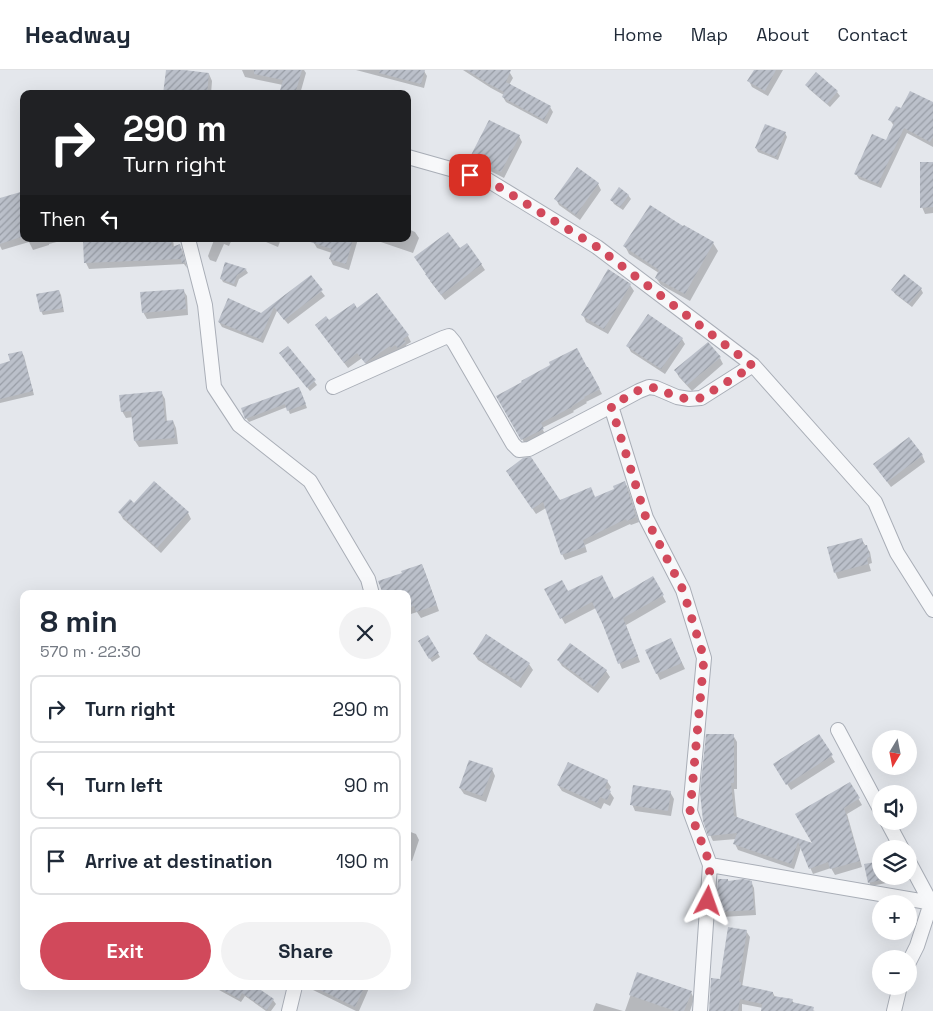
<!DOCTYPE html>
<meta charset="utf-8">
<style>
:root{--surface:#fff;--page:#f2f2f3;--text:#1f2937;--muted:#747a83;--line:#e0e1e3;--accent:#d1495b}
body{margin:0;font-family:"Space Grotesk",sans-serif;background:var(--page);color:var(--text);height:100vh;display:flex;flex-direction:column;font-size:19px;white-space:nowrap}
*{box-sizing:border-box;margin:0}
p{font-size:16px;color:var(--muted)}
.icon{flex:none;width:28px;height:28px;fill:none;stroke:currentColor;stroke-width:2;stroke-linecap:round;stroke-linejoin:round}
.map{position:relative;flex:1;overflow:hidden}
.panel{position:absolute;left:20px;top:520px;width:391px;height:400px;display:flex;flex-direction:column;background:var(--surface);border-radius:10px;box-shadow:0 5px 20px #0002}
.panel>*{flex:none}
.guide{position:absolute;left:20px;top:20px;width:391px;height:152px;border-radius:10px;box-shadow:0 5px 20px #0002;background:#202124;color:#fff;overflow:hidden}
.needle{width:32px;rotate:190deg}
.fabs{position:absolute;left:872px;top:660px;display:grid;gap:10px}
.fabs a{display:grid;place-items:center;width:45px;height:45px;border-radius:50%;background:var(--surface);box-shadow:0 5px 20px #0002;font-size:25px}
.pin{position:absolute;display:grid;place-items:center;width:42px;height:42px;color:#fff;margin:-21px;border-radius:10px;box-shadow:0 2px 8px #0006}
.me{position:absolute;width:55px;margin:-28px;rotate:4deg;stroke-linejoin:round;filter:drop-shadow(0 0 4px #0008)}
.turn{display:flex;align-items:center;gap:18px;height:105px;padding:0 20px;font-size:22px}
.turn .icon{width:65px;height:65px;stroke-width:2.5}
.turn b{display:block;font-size:35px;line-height:42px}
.then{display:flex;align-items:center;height:48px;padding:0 20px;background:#0003;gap:10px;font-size:19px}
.round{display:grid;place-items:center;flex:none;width:52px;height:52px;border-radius:26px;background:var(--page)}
.summary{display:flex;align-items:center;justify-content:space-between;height:85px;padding:0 20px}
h1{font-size:30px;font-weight:700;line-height:38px}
.action{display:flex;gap:10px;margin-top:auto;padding:10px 20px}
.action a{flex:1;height:58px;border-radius:30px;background:var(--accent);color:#fff;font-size:20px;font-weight:700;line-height:58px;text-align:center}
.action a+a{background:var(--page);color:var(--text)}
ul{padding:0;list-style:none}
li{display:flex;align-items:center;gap:15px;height:68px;margin:0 10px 8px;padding:0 10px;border:2px solid var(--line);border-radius:10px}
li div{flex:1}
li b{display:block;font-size:19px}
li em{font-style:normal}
header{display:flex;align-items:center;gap:30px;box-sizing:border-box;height:70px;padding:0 25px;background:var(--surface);border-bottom:1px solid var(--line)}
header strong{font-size:24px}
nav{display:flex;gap:28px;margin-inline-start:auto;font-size:18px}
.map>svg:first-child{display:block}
.shadow{fill:#0003}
.building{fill:url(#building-hatch)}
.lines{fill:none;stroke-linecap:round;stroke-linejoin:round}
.minor-casing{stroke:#a9aeb7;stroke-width:16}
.minor{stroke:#f7f8fa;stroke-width:14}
.route{stroke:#d1495b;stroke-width:9;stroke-dasharray:0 16.2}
</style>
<header>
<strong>Headway</strong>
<nav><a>Home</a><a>Map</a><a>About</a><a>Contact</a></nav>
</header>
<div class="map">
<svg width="933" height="941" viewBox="0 0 933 941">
<defs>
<pattern id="building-hatch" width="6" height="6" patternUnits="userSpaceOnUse" patternTransform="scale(1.25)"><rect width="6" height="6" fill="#bbc0ca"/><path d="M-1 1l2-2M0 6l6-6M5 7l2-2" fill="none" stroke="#989da6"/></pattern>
</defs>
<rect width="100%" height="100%" fill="#e4e7ec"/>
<path class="shadow" d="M 167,0 L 209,4 L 212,11 L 211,24 L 164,24 Z
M 242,0 L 304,0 L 306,3 L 300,24 L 280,24 L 283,15 L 245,7 Z
M 356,0 L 418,0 L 424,1 L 427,6 L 424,18 Z
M 463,0 L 504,0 L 510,3 L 513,8 L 509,15 L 550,37 L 553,42 L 547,54 L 506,32 L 503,27 L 504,25 L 491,18 Z
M 755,0 L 783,0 L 768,26 L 752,17 L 749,11 Z
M 816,4 L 837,22 L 840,26 L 830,37 L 809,19 L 807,15 Z
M 933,34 L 933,77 L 907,63 L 881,118 L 859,109 L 856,104 L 887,72 L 894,56 L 890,50 L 901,40 Z
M 785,63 L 787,67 L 778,90 L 758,82 L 756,78 Z
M 519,66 L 522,72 L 504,108 L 475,93 L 472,87 Z
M 933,94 L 933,143 L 925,144 L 922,137 Z
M 598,114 L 601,120 L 580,150 L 559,135 L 556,129 Z
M 24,122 L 24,169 L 68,169 L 49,174 L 49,175 L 33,180 L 29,172 L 2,180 L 0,176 L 0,130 Z
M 628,125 L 631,129 L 623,140 L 614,134 L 612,130 Z
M 684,158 L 713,173 L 718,181 L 690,231 L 661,215 L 656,208 L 659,203 L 629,184 L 625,176 Z
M 408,159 L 415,162 L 419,168 L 413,183 L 372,169 L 408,169 Z
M 84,169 L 173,169 L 174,178 L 180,176 L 183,182 L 187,198 L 184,194 L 89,199 L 86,193 Z
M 211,169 L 232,169 L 229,176 L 224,174 L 216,192 L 210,190 L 208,186 L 214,170 Z
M 264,169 L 281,169 L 278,177 L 266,172 Z
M 315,169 L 358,169 L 349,200 L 333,195 L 330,189 L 332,183 L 317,178 L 314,173 Z
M 460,180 L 481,194 L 485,200 L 445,230 L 430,211 Z
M 225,193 L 246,200 L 248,203 L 239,209 L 236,217 L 223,212 L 221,208 Z
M 310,207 L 325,226 L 288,254 L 277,241 L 263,273 L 222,257 L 219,252 L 262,245 Z
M 630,215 L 634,221 L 608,264 L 586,252 L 583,245 Z
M 921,219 L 923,223 L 912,237 L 895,224 L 893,220 Z
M 183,220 L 187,226 L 188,245 L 147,249 L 143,242 Z
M 59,221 L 61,225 L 64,242 L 43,245 L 41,241 Z
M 357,240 L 408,266 L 411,272 L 406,275 L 409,279 L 395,283 L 394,282 L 369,299 L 362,288 L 348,298 L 320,261 L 328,251 Z
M 649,246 L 682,269 L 685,274 L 665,304 L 631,282 L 628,276 Z
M 288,277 L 317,315 L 310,321 L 283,287 Z
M 21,282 L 24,286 L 34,325 L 0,333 L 0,295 L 11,292 Z
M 720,288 L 723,294 L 692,321 L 679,307 L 676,301 Z
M 588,298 L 602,324 L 586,332 L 587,333 L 573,341 L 574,342 L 542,358 L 545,364 L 525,374 L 498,326 Z
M 161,322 L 165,329 L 167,352 L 173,351 L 176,358 L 178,374 L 139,377 L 135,371 L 133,347 L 126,348 L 122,341 Z
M 301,322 L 307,338 L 290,344 L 287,337 L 249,352 L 246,348 Z
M 922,385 L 925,392 L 891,417 L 878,400 Z
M 511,407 L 560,432 L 595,428 L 616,419 L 625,413 L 628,418 L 639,452 L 631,455 L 630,454 L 585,475 L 587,482 L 565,490 L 562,484 L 546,438 L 536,444 Z
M 134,434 L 188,443 L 191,449 L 161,483 L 123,449 L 120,443 Z
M 861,469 L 870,482 L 872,493 L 869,494 L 871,501 L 838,509 L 835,502 Z
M 422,495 L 425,502 L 439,541 L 421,548 L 417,542 L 408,545 L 408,524 L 404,504 Z
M 653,508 L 666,532 L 626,555 L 640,592 L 622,599 L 596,538 L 565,554 L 546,520 L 614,530 Z
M 428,567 L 440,587 L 432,592 L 420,572 Z
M 674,576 L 685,599 L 660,610 L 646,580 Z
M 474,584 L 529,594 L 533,600 L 521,618 L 478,590 Z
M 558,590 L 606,601 L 610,607 L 598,623 L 562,596 Z
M 733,665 L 737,672 L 737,719 L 734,719 L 737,749 L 814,775 L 850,714 L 862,735 L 847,744 L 862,797 L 835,805 L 831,798 L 813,804 L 801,777 L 794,799 L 738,780 L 735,774 L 736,769 L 713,771 L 710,765 Z
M 819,666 L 835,692 L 791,720 L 774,694 Z
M 492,699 L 495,706 L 486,732 L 464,724 L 460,718 Z
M 607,711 L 611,717 L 609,721 L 614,728 L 610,736 L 604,733 L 601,739 L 562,721 L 558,715 Z
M 670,722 L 674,729 L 671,746 L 635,741 L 632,734 Z
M 408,761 L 416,764 L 419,770 L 412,791 L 408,790 Z
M 881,792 L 881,806 L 901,806 L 902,810 L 871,816 L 869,812 L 865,795 Z
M 728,810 L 729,812 L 751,812 L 754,818 L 756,845 L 722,847 L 719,841 Z
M 746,861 L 750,867 L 742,917 L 773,923 L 775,927 L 792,930 L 794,934 L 815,941 L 763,941 L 763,938 L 742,934 L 742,941 L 710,941 L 721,911 Z
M 638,904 L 691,922 L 694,929 L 690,941 L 625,941 Z
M 217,916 L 253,916 L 273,930 L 276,934 L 271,941 L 266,941 L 245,926 L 241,932 L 219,920 Z
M 310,916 L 370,916 L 359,941 L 356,941 L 313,920 Z
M 596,933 L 623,941 L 593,941 Z"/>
<path class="building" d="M 166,0 L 184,0 L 209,3 L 207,24 L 163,24 Z
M 254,0 L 302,0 L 295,24 L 279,24 L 283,10 L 254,4 Z
M 380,0 L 425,0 L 421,14 L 379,3 Z
M 467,0 L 511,0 L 506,12 L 551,36 L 544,50 L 502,27 L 504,22 L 487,13 Z
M 754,0 L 776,0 L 765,21 L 747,11 Z
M 816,2 L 838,21 L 827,34 L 805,15 Z
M 910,21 L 933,32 L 933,67 L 930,72 L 904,58 L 878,114 L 854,104 L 872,64 L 886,70 L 894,53 L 888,50 L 896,36 L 901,38 Z
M 489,50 L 520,65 L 501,102 L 470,87 Z
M 765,54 L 786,62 L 776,87 L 755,78 Z
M 920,92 L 933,92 L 933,137 L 920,138 Z
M 577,97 L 599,113 L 576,145 L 554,129 Z
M 619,117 L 629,125 L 620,137 L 610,130 Z
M 24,121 L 24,166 L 0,174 L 0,128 Z
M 650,135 L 683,156 L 684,155 L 714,172 L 685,224 L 655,208 L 659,200 L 623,176 Z
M 448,162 L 460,178 L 467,173 L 482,194 L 441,225 L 425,204 L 426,204 L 414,187 Z
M 111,169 L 127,169 L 127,170 L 171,169 L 172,177 L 180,174 L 185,192 L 182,193 L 181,189 L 84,193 L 83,170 Z
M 307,169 L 353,169 L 346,194 L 329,189 L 332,179 L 307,171 Z
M 225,192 L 247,199 L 237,205 L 234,214 L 220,209 Z
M 608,199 L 631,214 L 604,259 L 581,245 Z
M 904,204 L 922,218 L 909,234 L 891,220 Z
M 311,205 L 323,220 L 284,250 L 274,237 L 260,269 L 218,252 L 228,228 L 261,243 Z
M 184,219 L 186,239 L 142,243 L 140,222 Z
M 59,220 L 63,238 L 40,242 L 36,224 Z
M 377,223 L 409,265 L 403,269 L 406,272 L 398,278 L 395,275 L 391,278 L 390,276 L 365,293 L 357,283 L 344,293 L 315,255 L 326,246 L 329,250 L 354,233 L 357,238 Z
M 648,244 L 683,268 L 661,299 L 626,276 Z
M 708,272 L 721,287 L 687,315 L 674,300 Z
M 288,276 L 316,310 L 307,318 L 279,283 Z
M 577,278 L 587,297 L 588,297 L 600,319 L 584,327 L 585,328 L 572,336 L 572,337 L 541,353 L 544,359 L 521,370 L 496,326 L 522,312 L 521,311 L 550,295 L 549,292 Z
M 22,281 L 33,321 L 0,329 L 0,294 L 10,291 L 8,284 Z
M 299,317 L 306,334 L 287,341 L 285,334 L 245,349 L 241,338 Z
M 162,321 L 165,351 L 173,350 L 175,368 L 134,371 L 131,341 L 121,342 L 119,325 Z
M 909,367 L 923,385 L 887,412 L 873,394 Z
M 531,387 L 560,430 L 591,417 L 595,427 L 614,419 L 613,416 L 625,411 L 636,447 L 627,451 L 626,449 L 583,470 L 585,477 L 561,485 L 543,432 L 532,439 L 506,401 L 523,388 Z
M 154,411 L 189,442 L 157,478 L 118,442 L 130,429 L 134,433 Z
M 862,468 L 864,475 L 867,475 L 870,487 L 867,488 L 868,494 L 834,503 L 827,477 Z
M 422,494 L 437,535 L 416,542 L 414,536 L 408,538 L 408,524 L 383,524 L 378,511 L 402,503 L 401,501 Z
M 602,505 L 614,529 L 653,506 L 664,525 L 623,548 L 638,586 L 618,594 L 603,555 L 592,532 L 560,549 L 544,519 L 562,510 L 568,521 Z
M 486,564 L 530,593 L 518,612 L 473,584 Z
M 428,565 L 439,583 L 429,589 L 418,571 Z
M 671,568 L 682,593 L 656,604 L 645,580 Z
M 570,573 L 607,600 L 594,617 L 557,590 Z
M 706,664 L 734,664 L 734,713 L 731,713 L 734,746 L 812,773 L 795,744 L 850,712 L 860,728 L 844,738 L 860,791 L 830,799 L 828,792 L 809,799 L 798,772 L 791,794 L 733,774 L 737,763 L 708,766 L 703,751 L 700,723 Z
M 819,664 L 833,685 L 786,715 L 773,694 Z
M 469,690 L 493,698 L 482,726 L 459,718 Z
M 568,692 L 608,710 L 605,718 L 611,721 L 607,730 L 600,727 L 597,733 L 557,715 Z
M 633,715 L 671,721 L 668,741 L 630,735 Z
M 881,791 L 881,810 L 868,813 L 864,794 Z
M 718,809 L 728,809 L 728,811 L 743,809 L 752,811 L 754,840 L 718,842 L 717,823 Z
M 728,857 L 747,860 L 739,912 L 741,912 L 741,915 L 773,922 L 773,926 L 793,929 L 792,932 L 814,937 L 813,941 L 761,941 L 762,934 L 740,929 L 738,941 L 709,941 L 711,908 L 720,909 Z
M 637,902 L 692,921 L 684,941 L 675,941 L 629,925 Z
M 216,916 L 255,916 L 274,929 L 267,940 L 242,923 L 239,929 Z
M 312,916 L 355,916 L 363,920 L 355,937 Z"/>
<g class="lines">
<g class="minor-casing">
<path id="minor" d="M 408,87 L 486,109 L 597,177 L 753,295 L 875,432 L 897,483 L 933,540
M 188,169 L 205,235 L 214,317 L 239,355 L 310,411 L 368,509 L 372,524
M 333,317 L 443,268 L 449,266 L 454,272 L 513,374 L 519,380 L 529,379 L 611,336 L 646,448 L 683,520 L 704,588 L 690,741 L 710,795 L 933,833
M 611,336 L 639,321 L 649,317 L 656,318 L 677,327 L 689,329 L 701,328 L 753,295
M 838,660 L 881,741
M 887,751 L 902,779
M 909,792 L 931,833 L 917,876 L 909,892
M 289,941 L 295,916
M 700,941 L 710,795
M 894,941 L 900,916"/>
</g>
<use href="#minor" class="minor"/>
</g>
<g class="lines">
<path class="route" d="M 470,105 L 486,109 L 597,177 L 753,296 L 701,328 L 689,329 L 677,327 L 656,318 L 649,317 L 639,320 L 611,336 L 646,448 L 683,520 L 704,588 L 690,742 L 710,794 L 708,831"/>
</g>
</svg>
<div class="fabs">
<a><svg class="needle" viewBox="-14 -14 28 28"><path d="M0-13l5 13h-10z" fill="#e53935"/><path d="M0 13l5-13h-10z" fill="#747a83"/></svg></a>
<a><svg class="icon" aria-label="sound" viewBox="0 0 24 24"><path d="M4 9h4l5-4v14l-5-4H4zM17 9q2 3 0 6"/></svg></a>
<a><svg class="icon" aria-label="layers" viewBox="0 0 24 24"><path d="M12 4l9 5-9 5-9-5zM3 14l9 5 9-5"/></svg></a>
<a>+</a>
<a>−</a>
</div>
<div class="pin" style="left:470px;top:105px;background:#d93025"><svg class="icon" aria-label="arrive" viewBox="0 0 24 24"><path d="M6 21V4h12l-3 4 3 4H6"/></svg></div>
<svg class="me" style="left:708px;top:831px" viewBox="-20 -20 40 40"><path d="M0-17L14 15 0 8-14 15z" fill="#d1495b" stroke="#fff" stroke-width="4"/></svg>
<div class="guide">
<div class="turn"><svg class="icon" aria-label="right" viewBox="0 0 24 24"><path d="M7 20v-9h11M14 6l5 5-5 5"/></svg><div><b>290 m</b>Turn right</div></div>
<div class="then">Then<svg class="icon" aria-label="left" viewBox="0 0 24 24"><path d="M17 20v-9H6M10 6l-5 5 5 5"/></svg></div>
</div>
<section class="panel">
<div class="summary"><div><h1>8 min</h1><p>570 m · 22:30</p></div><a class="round"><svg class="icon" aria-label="close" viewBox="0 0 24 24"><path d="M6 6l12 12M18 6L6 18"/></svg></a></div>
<ul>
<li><svg class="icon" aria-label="right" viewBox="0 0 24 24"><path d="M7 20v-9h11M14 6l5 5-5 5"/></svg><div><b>Turn right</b></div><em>290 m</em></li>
<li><svg class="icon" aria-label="left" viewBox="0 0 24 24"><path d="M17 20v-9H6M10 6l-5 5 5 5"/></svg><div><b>Turn left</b></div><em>90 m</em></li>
<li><svg class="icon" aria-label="arrive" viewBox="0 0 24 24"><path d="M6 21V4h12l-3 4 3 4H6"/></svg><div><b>Arrive at destination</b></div><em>190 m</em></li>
</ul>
<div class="action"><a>Exit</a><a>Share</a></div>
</section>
</div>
